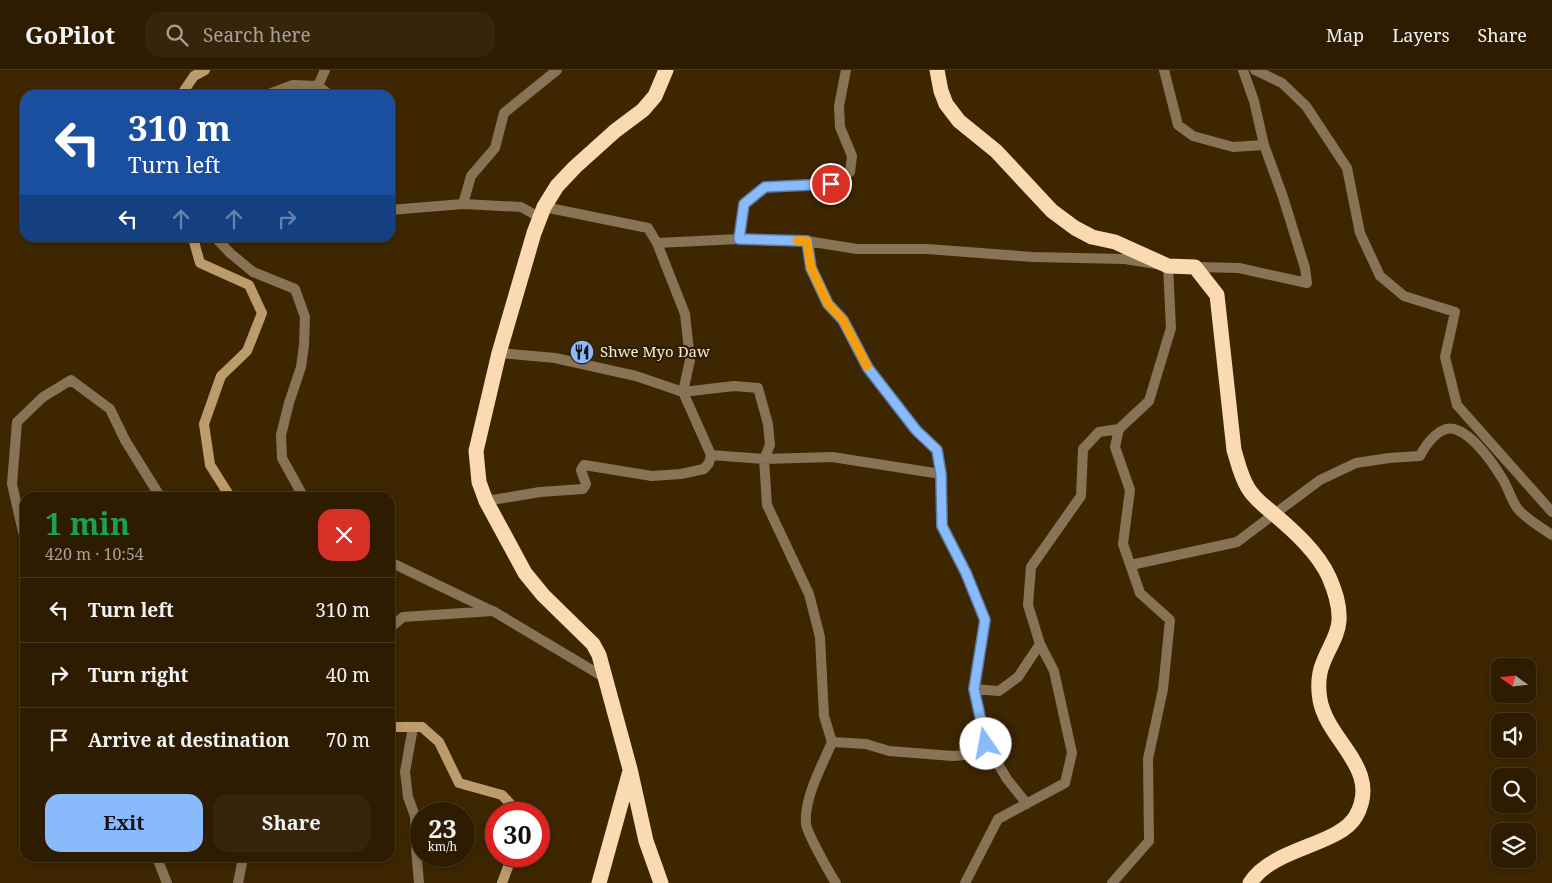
<!DOCTYPE html>
<meta charset="utf-8">
<style>
:root{--surface:#2e1c00;--page:#36250a;--text:#f1f3f6;--muted:#a7a199;--line:#493a22;--accent:#89bafc}
body{margin:0;font-family:"Noto Serif",serif;background:var(--page);color:var(--text);height:100vh;display:flex;flex-direction:column;font-size:19px;white-space:nowrap}
*{box-sizing:border-box;margin:0}
p{font-size:16px;color:var(--muted)}
.icon{flex:none;width:28px;height:28px;fill:none;stroke:currentColor;stroke-width:2;stroke-linecap:round;stroke-linejoin:round}
.map{position:relative;flex:1;overflow:hidden}
.details{position:absolute;left:20px;top:422px;width:375px;height:370px;display:flex;flex-direction:column;background:var(--surface);border-radius:15px;box-shadow:0 2px 8px #0003,0 0 0 1px var(--line)}
.details>*{flex:none}
.top-card{position:absolute;left:20px;top:20px;width:375px;height:152px;border-radius:15px;box-shadow:0 2px 8px #0003,0 0 0 1px var(--line);background:#1a4fa0;color:#fff;overflow:hidden}
.needle{width:32px;rotate:285deg}
.controls{position:absolute;left:1491px;top:588px;display:grid;gap:10px}
.controls a{display:grid;place-items:center;width:45px;height:45px;border-radius:10px;background:var(--surface);box-shadow:0 2px 8px #0003,0 0 0 1px var(--line);font-size:25px}
.speed{position:absolute;left:410px;top:732px;display:flex;gap:10px;font-size:25px;font-weight:700;text-align:center}
.speed>*{display:grid;place-content:center;width:65px;height:65px;border-radius:50%;background:var(--surface);box-shadow:0 2px 8px #0003,0 0 0 1px var(--line);line-height:1}
.speed small{font-size:12px;font-weight:400}
.speed .limit{border:8px solid #d22;background:#fff;color:#111}
.pin{position:absolute;display:grid;place-items:center;width:42px;height:42px;color:#fff;margin:-21px;border:2px solid #fff;border-radius:50%;box-shadow:0 1px 5px #0007}
.me{position:absolute;width:55px;margin:-28px;rotate:348deg;stroke-linejoin:round;filter:drop-shadow(0 0 4px #0008)}
.turn{display:flex;align-items:center;gap:18px;height:105px;padding:0 25px;font-size:22px}
.turn .icon{width:65px;height:65px;stroke-width:2.5}
.turn b{display:block;font-size:35px;line-height:42px}
.lanes{display:flex;align-items:center;height:48px;padding:0 25px;background:#0003;justify-content:center;gap:25px;direction:ltr}
.lanes .off{opacity:.35}
.round{display:grid;place-items:center;flex:none;width:52px;height:52px;border-radius:15px;background:var(--page)}
.head{display:flex;align-items:center;justify-content:space-between;height:85px;padding:0 25px}
h1{font-size:30px;font-weight:700;line-height:38px;color:#1e9e55}
.cta{display:flex;gap:10px;margin-top:auto;padding:10px 25px}
.cta a{flex:1;height:58px;border-radius:15px;background:var(--accent);color:#111;font-size:20px;font-weight:700;line-height:58px;text-align:center}
.cta a+a{background:var(--page);color:var(--text)}
ul{padding:0;list-style:none}
li{display:flex;align-items:center;gap:15px;height:65px;padding:0 25px;border-top:1px solid var(--line)}
li div{flex:1}
li b{display:block;font-size:19px}
li em{font-style:normal}
header{display:flex;align-items:center;gap:30px;box-sizing:border-box;height:70px;padding:0 25px;background:var(--surface);border-bottom:1px solid var(--line)}
header strong{font-size:24px}
nav{display:flex;gap:28px;margin-inline-start:auto;font-size:18px}
.search{width:350px;height:45px;background:var(--page);display:flex;align-items:center;gap:12px;box-sizing:border-box;padding:0 18px;border-radius:15px;color:var(--muted);font-size:19px}
.map>svg:first-child{display:block}
.lines{fill:none;stroke-linecap:round;stroke-linejoin:round}
.street{stroke:#887356;stroke-width:10}
.secondary{stroke:#bc9b6d;stroke-width:10}
.highway{stroke:#fadbb1;stroke-width:15}
.route-casing{stroke:#5979a4;stroke-width:12}
.route{stroke:#89bafc;stroke-width:9}
.slow{stroke:#f59e0b;stroke-width:9}
.labels{text-anchor:middle;stroke-width:4.5;stroke-linejoin:round;paint-order:stroke}
.poi-label{font-size:15px;fill:#fcedd9;stroke:#2f1e02;text-anchor:start}
</style>
<header>
<strong>GoPilot</strong>
<div class="search"><svg class="icon" aria-label="search" viewBox="0 0 24 24"><circle cx="10" cy="10" r="6"/><path d="M15 15l6 6"/></svg>Search here</div>
<nav><a>Map</a><a>Layers</a><a>Share</a></nav>
</header>
<div class="map">
<svg width="1552" height="813" viewBox="0 0 1552 813">
<rect width="100%" height="100%" fill="#3d2600"/>
<g class="lines">
<path class="street" d="M 325,0 L 318,16 L 330,25
M 1164,0 L 1178,55 L 1193,66 L 1233,77 L 1264,75
M 1255,0 L 1282,13 L 1306,36 L 1347,98 L 1360,163 L 1380,206 L 1404,226 L 1455,242 L 1445,287 L 1457,335 L 1552,442
M 266,25 L 293,15 L 318,16
M 463,134 L 471,106 L 495,78 L 504,43 L 557,0
M 544,137 L 648,158 L 657,173
M 390,140 L 463,134 L 521,137 L 539,147
M 216,168 L 230,183 L 253,202 L 295,219 L 305,247 L 304,275 L 301,297 L 289,333 L 281,365 L 282,388 L 304,428
M 739,169 L 744,134 L 765,117 L 831,114 L 850,102 L 852,86 L 840,57 L 839,36 L 846,0
M 807,171 L 811,198 L 829,234 L 843,250 L 868,298 L 915,359 L 937,380 L 941,404
M 1195,197 L 1239,198 L 1307,213 L 1305,198 L 1283,127 L 1264,75 L 1254,31 L 1243,0
M 499,283 L 555,288 L 636,306 L 683,322 L 711,385 L 764,389 L 832,387 L 941,404 L 942,456 L 966,503 L 985,550 L 974,619 L 986,674 L 1007,709 L 1027,734
M 486,431 L 540,422 L 583,419 L 586,414 L 581,400 L 584,395 L 652,406 L 681,404 L 704,399 L 709,393 L 711,385
M 25,464 L 23,462 L 12,414 L 17,352 L 43,327 L 71,310 L 110,339 L 125,370 L 161,428
M 390,492 L 492,541
M 1131,495 L 1237,472 L 1320,410 L 1356,393 L 1389,388 L 1420,386 C 1426,374 1441,353 1457,360 C 1474,366 1493,393 1502,408 C 1508,417 1511,430 1518,439 C 1525,448 1542,458 1552,465
M 390,558 L 403,547 L 493,541 L 607,609
M 974,619 L 999,621 L 1018,607 L 1040,574
M 413,657 L 405,702 L 408,727 L 415,746 L 416,778 L 419,813
M 832,672 L 866,674 L 889,681 L 953,686 L 978,684 L 986,674
M 157,788 L 167,813
M 238,813 L 243,788
M 836,813 C 830,804 807,763 806,754 C 804,727 822,696 832,672 L 824,646 L 820,567 L 809,524 L 767,435 L 764,389 L 770,375 L 768,354 L 758,318 L 734,316 L 683,322 L 690,290 L 685,244 L 657,173 L 739,169 L 807,171 L 857,179 L 927,179 L 1033,187 L 1125,189 L 1168,196 L 1171,258 L 1149,331 L 1119,359 L 1099,362 L 1083,379 L 1081,426 L 1031,497 L 1028,535 L 1040,574 L 1054,601 L 1072,683 L 1065,713 L 998,749 L 965,813
M 1112,813 L 1149,771 L 1148,689 L 1163,619 L 1170,550 L 1140,523 L 1123,474 L 1130,420 L 1115,377 L 1119,359"/>
<path class="secondary" d="M 181,25 L 194,6 L 205,0
M 193,168 L 200,193 L 249,215 L 262,243 L 247,281 L 221,306 L 204,354 L 210,395 L 231,428
M 390,657 L 422,657 L 439,672 L 459,713 L 502,725 L 520,744
M 502,813 L 512,786"/>
<path class="highway" d="M 937,0 L 941,21 L 946,34 L 959,51 L 996,81 L 1052,141 L 1075,158 L 1092,167 L 1115,172 L 1168,196 L 1195,197 L 1217,225 L 1234,380 C 1238,393 1241,407 1248,418 C 1255,430 1265,436 1275,445 C 1295,462 1318,483 1329,507 C 1335,521 1340,535 1339,551 C 1338,566 1328,579 1323,593 C 1318,605 1318,618 1320,630 C 1328,672 1382,699 1356,746 C 1339,776 1273,777 1250,813
M 599,813 L 630,701
M 661,813 L 646,771 L 630,699 L 599,585 L 593,574 L 543,525 L 525,503 L 486,431 L 479,412 L 476,381 L 499,283 L 534,163 L 544,137 L 557,116 L 575,97 L 615,61 L 643,40 L 655,26 L 666,0"/>
</g>
<g class="lines">
<g class="route-casing">
<path id="route" d="M 831,114 L 765,117 L 744,134 L 739,169 L 807,171 L 811,198 L 828,234 L 843,250 L 868,298 L 916,360 L 937,380 L 941,404 L 942,456 L 966,503 L 985,550 L 974,619 L 986,674"/>
</g>
<use href="#route" class="route"/>
<path class="slow" d="M 797,171 L 807,171 L 811,198 L 828,234 L 843,250 L 867,296"/>
</g>
<defs>
<g id="restaurant-disc" transform="scale(1.25)"><circle r="9.5" fill="#89bafc" stroke="#2f1e02"/><path d="M-5-6h1v4h1v-4h1v4h1v-4h1v5L-1.5 .5V6h-2V.5L-5-1ZM5-6V6H3V1.5H1.5Q1.5-4 5-6Z" fill="#111"/></g>
</defs>
<g fill-rule="evenodd">
<use href="#restaurant-disc" x="582" y="282"/>
</g>
<g class="labels">
<g class="poi-label">
<text x="600" y="287">Shwe Myo Daw</text>
</g>
</g>
</svg>
<div class="controls">
<a><svg class="needle" viewBox="-14 -14 28 28"><path d="M0-13l5 13h-10z" fill="#e53935"/><path d="M0 13l5-13h-10z" fill="#a7a199"/></svg></a>
<a><svg class="icon" aria-label="sound" viewBox="0 0 24 24"><path d="M4 9h4l5-4v14l-5-4H4zM17 9q2 3 0 6"/></svg></a>
<a><svg class="icon" aria-label="search" viewBox="0 0 24 24"><circle cx="10" cy="10" r="6"/><path d="M15 15l6 6"/></svg></a>
<a><svg class="icon" aria-label="layers" viewBox="0 0 24 24"><path d="M12 4l9 5-9 5-9-5zM3 14l9 5 9-5"/></svg></a>
</div>
<div class="speed"><div>23<small>km/h</small></div><div class="limit">30</div></div>
<div class="pin" style="left:831px;top:114px;background:#d93025"><svg class="icon" aria-label="arrive" viewBox="0 0 24 24"><path d="M6 21V4h12l-3 4 3 4H6"/></svg></div>
<svg class="me" style="left:986px;top:674px" viewBox="-20 -20 40 40"><circle r="19" fill="#fff"/><path d="M0-13L10 11 0 6-10 11z" fill="#89bafc"/></svg>
<div class="top-card">
<div class="turn"><svg class="icon" aria-label="left" viewBox="0 0 24 24"><path d="M17 20v-9H6M10 6l-5 5 5 5"/></svg><div><b>310 m</b>Turn left</div></div>
<div class="lanes"><svg class="icon" aria-label="left" viewBox="0 0 24 24"><path d="M17 20v-9H6M10 6l-5 5 5 5"/></svg><svg class="icon off" aria-label="ahead" viewBox="0 0 24 24"><path d="M12 20V5M6 11l6-6 6 6"/></svg><svg class="icon off" aria-label="ahead" viewBox="0 0 24 24"><path d="M12 20V5M6 11l6-6 6 6"/></svg><svg class="icon off" aria-label="right" viewBox="0 0 24 24"><path d="M7 20v-9h11M14 6l5 5-5 5"/></svg></div>
</div>
<section class="details">
<div class="head"><div><h1>1 min</h1><p>420 m · 10:54</p></div><a class="round" style="background:#d93025;color:#fff"><svg class="icon" aria-label="close" viewBox="0 0 24 24"><path d="M6 6l12 12M18 6L6 18"/></svg></a></div>
<ul>
<li><svg class="icon" aria-label="left" viewBox="0 0 24 24"><path d="M17 20v-9H6M10 6l-5 5 5 5"/></svg><div><b>Turn left</b></div><em>310 m</em></li>
<li><svg class="icon" aria-label="right" viewBox="0 0 24 24"><path d="M7 20v-9h11M14 6l5 5-5 5"/></svg><div><b>Turn right</b></div><em>40 m</em></li>
<li><svg class="icon" aria-label="arrive" viewBox="0 0 24 24"><path d="M6 21V4h12l-3 4 3 4H6"/></svg><div><b>Arrive at destination</b></div><em>70 m</em></li>
</ul>
<div class="cta"><a>Exit</a><a>Share</a></div>
</section>
</div>
